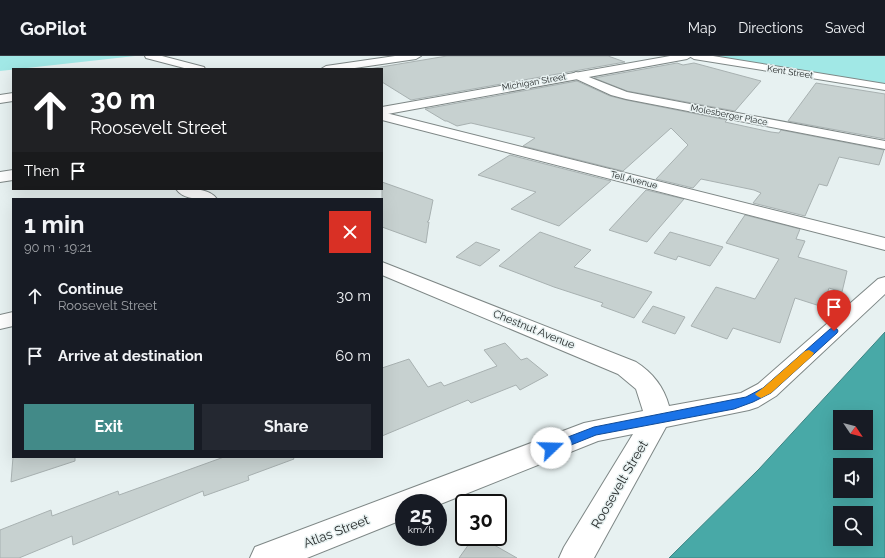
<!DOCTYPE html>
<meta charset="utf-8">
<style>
:root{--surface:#171b24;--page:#242831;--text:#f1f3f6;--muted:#9ea1a6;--line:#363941;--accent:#428a88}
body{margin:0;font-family:Raleway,sans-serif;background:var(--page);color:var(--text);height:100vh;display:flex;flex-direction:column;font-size:15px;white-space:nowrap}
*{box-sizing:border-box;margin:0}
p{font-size:13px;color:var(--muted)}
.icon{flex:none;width:22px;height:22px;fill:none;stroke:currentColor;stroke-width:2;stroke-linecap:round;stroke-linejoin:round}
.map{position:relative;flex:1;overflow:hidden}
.drawer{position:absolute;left:12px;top:142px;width:371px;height:260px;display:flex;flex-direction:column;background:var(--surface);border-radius:0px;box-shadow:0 4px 16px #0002}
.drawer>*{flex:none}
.banner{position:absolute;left:12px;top:12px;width:371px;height:122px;border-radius:0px;box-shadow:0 4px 16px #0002;background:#202124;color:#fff;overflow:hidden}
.needle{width:26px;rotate:125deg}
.buttons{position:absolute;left:833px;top:354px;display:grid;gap:8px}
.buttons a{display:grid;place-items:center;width:40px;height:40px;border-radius:0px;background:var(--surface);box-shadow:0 4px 16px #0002;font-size:20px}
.speed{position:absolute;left:395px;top:438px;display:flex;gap:8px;font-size:20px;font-weight:700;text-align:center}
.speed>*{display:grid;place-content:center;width:52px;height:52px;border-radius:50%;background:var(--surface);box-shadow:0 4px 16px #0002;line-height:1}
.speed small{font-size:10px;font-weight:400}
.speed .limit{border:2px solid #111;border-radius:6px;background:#fff;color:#111}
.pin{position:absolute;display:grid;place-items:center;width:34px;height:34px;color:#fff;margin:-41px -17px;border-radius:50% 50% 50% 0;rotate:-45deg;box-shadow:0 0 4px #0007}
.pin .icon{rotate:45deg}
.me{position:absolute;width:44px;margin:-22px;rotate:69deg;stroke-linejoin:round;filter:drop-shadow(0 0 3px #0008)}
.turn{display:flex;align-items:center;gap:14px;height:84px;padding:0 12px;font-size:18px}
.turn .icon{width:52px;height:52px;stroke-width:2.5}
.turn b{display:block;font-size:28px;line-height:34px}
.then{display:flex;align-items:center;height:38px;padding:0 12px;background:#0003;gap:8px;font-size:15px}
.round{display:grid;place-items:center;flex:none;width:42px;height:42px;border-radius:0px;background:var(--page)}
.headline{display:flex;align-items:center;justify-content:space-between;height:68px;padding:0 12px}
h1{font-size:24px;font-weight:700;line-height:30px}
.primary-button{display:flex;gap:8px;margin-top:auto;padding:8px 12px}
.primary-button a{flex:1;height:46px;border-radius:0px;background:var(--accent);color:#fff;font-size:16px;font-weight:700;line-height:46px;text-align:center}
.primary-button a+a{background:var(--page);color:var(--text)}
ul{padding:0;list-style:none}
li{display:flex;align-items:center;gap:12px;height:60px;padding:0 12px}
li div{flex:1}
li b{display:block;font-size:15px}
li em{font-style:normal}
header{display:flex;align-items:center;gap:24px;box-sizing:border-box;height:56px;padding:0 20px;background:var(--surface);border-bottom:1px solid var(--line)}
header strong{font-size:19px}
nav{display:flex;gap:22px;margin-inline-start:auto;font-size:14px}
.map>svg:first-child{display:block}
.green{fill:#a1e8e6}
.water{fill:#48a9a7;stroke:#3e8382;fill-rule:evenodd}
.building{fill:#c7d1d0;stroke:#a8b1b1}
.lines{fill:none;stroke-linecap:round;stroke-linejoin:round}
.minor-casing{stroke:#7e8786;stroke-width:2}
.major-casing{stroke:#7e8786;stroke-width:2}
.minor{fill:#fff;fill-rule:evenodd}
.major{fill:#fff;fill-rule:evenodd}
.route{fill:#1a73e8;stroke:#114b97}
.slow{fill:#f59e0b}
.labels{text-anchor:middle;stroke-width:3;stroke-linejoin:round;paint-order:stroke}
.far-street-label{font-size:9px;fill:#272b2b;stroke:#e7f1f1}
.street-label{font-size:11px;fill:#272b2b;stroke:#e7f1f1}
.near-street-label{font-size:13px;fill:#272b2b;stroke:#e7f1f1}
</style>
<header>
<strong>GoPilot</strong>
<nav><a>Map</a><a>Directions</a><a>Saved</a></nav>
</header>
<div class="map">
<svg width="885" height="502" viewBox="0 0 885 502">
<rect width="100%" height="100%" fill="#e7f1f1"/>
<path class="green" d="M 0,0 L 135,0 L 0,15 Z
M 720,0 L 885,0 L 885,28 L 722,2 Z"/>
<path class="water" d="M 885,276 L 885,502 L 669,502 L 759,413 ZM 840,361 L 866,361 L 866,387 L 840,387 ZM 840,409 L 866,409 L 866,435 L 840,435 ZM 840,457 L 866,457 L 866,483 L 840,483 Z"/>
<path class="building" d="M 447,0 L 608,0 L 625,6 L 411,44 L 382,26 L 382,13 L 369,13 Z
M 677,7 L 683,9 L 694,7 L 761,25 L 735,55 L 627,35 L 594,22 Z
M 577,25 L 610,40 L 626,44 L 727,64 L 725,66 L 771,76 L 779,77 L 781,74 L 884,94 L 879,109 L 839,101 L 827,130 L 819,128 L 805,160 L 753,147 L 761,137 L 754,134 L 701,123 L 693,132 L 656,123 L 688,89 L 671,72 L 623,115 L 523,90 L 535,82 L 471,67 L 457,70 L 447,65 L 445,65 L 425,53 Z
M 816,27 L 885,38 L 885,83 L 788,65 Z
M 510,99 L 611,125 L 559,170 L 511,153 L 536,136 L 478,119 Z
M 382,126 L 433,144 L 429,164 L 427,166 L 429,166 L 426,187 L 382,171 Z
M 646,134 L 684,143 L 647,186 L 609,174 Z
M 745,159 L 800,173 L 796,183 L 805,185 L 798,201 L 847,215 L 842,236 L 829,232 L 823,251 L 795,242 L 780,287 L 733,272 L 727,283 L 691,270 L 716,231 L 755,243 L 779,203 L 726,187 Z
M 540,176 L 591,194 L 574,211 L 652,236 L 634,262 L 601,250 L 603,247 L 554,231 L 499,210 Z
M 670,176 L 723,191 L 710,210 L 678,200 L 676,204 L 654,197 Z
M 476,186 L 500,194 L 480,210 L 456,201 Z
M 653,250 L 685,261 L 675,278 L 642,266 Z
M 505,287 L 521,304 L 527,302 L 548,319 L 520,334 L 516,329 L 471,347 L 468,344 L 382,380 L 382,312 L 409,303 L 428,331 L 441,326 L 444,330 L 497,310 L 484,294 Z
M 13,401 L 75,401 L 75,405 L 11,426 Z
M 224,401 L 293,401 L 294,403 L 248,420 L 249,424 L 204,440 L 203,435 L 73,489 L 72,480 L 19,502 L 0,502 L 0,474 L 51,454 L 52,460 L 118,435 L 119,439 Z
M 474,481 L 480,481 L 517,502 L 459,502 Z"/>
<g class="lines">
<g class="minor-casing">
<path id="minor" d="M 145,0 L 162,0 L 204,11 L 205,13 L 188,13 L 146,2 Z
M 395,0 L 421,0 L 416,3 L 348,13 L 321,13 L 326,10 Z
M 689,0 L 713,0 L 885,28 L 885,34 L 694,3 Z
M 576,16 L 627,36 L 885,85 L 885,93 L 626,43 L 611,39 L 572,21 L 570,19 Z
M 13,37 L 13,45 L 0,47 L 0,39 Z
M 382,56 L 885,182 L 885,194 L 382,64 Z
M 176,133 C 189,133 209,131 217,143 C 204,143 184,145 176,133 Z
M 382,206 L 636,306 C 652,316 664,331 669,350 L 741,337 L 758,328 L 878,223 L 885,221 L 885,238 L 776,340 L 758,351 L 749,354 L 666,371 L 594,502 L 559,502 L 564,491 L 633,378 L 598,385 L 438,449 L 438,447 L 404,447 L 404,463 L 307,502 L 250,502 L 255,491 L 584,367 L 643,355 L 636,333 L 618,318 L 382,219 Z
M 13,256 L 13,270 L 0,273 L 0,259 Z"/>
</g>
<g class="major-casing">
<path id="major" d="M 670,0 L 692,0 L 687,3 L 382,59 L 382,51 Z
M 13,114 L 13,124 L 0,126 L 0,116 Z"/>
</g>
<use href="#minor" class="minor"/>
<use href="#major" class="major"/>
</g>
<path class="route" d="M 834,272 L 837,273 L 838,275 L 837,277 L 771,337 L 753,346 L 734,353 L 596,379 L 551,397 L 547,395 L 545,392 L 547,389 L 594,371 L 746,341 L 763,332 L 830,273 Z"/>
<path class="slow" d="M 809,294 L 814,297 L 812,300 L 771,337 L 761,342 L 757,340 L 755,338 L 763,332 L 805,295 Z"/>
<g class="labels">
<g class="far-street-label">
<text transform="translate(790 16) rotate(9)" y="3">Kent Street</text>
<text transform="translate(534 26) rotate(-10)" y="3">Michigan Street</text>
<text transform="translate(729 59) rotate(11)" y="3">Molesberger Place</text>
<text transform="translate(634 124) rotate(14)" y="3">Tell Avenue</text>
</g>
<g class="street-label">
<text transform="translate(534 273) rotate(22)" y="4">Chestnut Avenue</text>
</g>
<g class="near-street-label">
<text transform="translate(619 428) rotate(-60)" y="5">Roosevelt Street</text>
<text transform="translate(336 475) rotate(-21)" y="5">Atlas Street</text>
</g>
</g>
</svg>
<div class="buttons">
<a><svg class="needle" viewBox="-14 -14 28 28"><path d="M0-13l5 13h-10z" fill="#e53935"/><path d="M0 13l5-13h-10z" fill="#9ea1a6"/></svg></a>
<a><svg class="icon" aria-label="sound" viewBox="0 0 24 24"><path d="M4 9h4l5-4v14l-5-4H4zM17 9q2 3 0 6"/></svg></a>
<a><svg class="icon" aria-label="search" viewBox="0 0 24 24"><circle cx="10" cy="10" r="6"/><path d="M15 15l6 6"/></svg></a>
</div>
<div class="speed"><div>25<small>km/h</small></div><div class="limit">30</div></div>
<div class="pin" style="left:834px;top:275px;background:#d93025"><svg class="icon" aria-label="arrive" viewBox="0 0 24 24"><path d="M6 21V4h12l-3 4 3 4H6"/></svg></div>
<svg class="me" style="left:551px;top:392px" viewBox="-20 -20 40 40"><circle r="19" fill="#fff"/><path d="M0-13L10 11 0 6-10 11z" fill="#1a73e8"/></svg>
<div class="banner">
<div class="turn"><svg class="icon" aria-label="ahead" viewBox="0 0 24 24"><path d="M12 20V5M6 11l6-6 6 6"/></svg><div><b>30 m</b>Roosevelt Street</div></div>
<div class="then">Then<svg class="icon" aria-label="arrive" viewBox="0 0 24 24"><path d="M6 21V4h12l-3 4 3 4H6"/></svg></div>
</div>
<section class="drawer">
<div class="headline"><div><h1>1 min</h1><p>90 m · 19:21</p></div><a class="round" style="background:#d93025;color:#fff"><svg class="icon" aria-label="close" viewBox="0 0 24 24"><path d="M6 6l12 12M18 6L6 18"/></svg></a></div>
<ul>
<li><svg class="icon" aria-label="ahead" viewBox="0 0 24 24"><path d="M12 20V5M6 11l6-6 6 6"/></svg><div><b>Continue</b><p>Roosevelt Street</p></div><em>30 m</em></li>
<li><svg class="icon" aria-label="arrive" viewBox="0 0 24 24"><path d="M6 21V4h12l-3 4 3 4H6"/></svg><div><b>Arrive at destination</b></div><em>60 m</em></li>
</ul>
<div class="primary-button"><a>Exit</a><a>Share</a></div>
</section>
</div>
